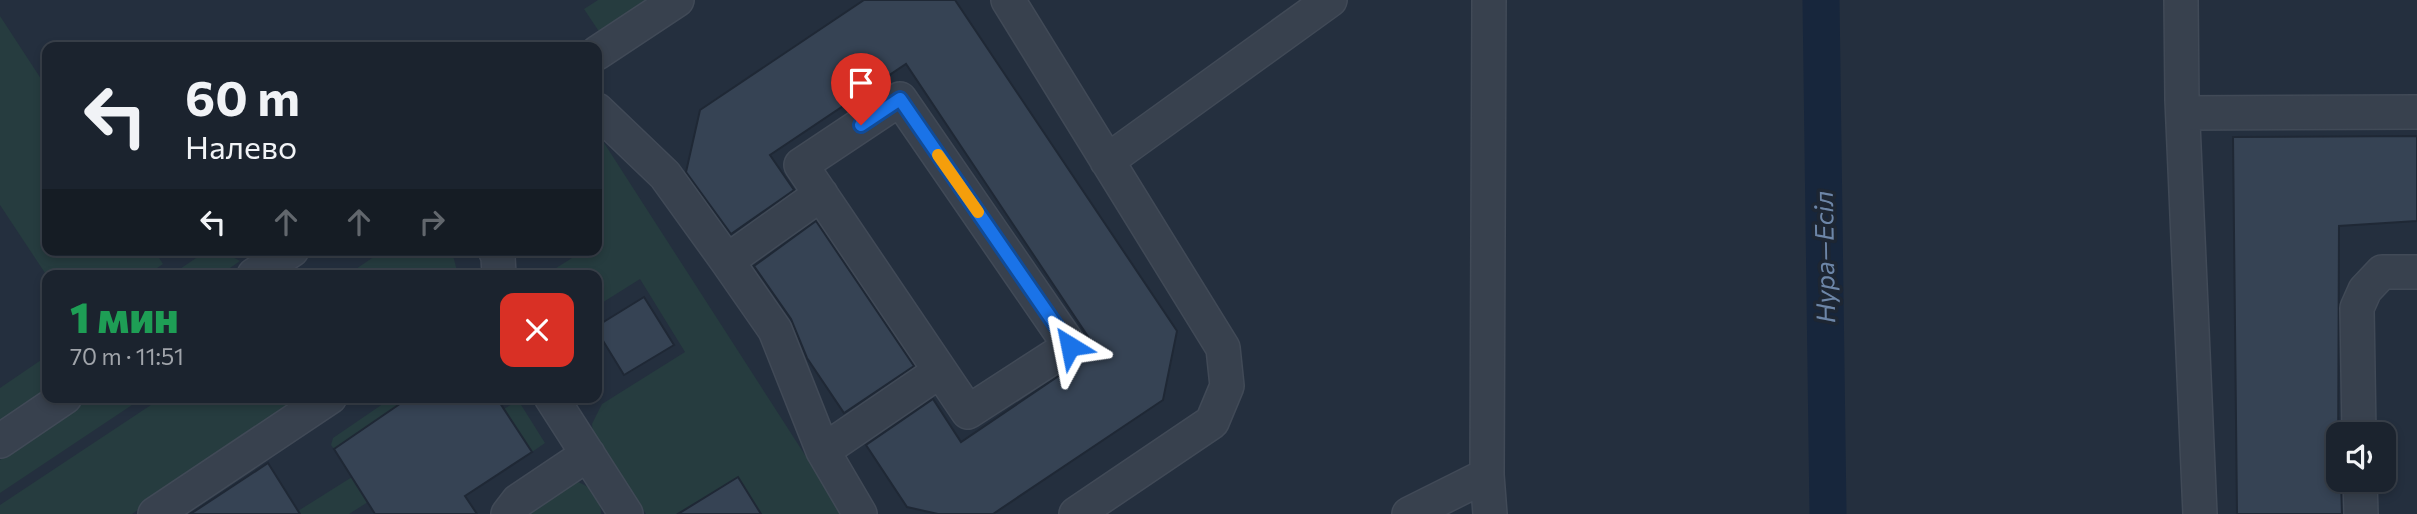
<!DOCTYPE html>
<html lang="ru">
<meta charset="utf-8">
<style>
:root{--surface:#1b232e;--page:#242b36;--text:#f1f3f6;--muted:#a0a4aa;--line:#39404a}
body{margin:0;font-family:Commissioner,sans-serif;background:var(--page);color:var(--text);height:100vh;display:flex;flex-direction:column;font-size:26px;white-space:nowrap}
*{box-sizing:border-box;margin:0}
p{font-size:23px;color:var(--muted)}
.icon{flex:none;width:38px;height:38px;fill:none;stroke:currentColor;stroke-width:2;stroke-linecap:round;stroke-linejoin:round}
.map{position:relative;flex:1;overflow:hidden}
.side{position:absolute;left:42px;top:270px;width:560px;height:133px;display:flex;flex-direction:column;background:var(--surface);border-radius:14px;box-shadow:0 4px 10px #0003,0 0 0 2px var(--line)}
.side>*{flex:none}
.banner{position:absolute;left:42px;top:42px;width:560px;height:214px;border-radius:14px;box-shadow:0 4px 10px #0003,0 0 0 2px var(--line);background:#1b232e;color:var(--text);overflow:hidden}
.controls{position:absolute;left:2326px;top:422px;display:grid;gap:14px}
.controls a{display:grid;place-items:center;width:70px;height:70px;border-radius:14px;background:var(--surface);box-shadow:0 4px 10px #0003,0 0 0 2px var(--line);font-size:35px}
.pin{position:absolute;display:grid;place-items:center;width:60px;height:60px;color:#fff;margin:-72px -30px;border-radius:50% 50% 50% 0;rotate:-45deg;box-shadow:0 0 7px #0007}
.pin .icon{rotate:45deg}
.me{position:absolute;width:77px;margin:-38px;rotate:325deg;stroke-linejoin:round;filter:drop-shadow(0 0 5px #0008)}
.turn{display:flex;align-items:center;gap:24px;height:147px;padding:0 28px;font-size:32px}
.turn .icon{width:91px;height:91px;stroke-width:2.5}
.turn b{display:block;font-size:49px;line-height:60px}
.lanes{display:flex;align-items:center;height:66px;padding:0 28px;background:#0003;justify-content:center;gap:35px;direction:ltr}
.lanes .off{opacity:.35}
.round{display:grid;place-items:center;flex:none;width:74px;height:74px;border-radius:14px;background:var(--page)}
.overview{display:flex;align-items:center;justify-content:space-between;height:119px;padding:0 28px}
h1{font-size:42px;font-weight:800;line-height:52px;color:#1e9e55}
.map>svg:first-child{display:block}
.green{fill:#263c3f}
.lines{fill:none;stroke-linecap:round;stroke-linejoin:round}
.canal{stroke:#17263c;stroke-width:37}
.building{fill:#364354;stroke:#1f2835;stroke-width:2}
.minor-casing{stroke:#414a57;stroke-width:36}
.minor{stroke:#38414e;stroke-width:33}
.route-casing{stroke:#114b97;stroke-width:18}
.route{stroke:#1a73e8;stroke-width:12}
.slow{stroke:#f59e0b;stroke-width:12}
.labels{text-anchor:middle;stroke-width:7;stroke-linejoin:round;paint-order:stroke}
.water-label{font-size:26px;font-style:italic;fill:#6d86a8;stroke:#1d2633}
</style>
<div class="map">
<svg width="2417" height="514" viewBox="0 0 2417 514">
<rect width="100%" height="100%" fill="#242f3e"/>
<path class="green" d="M 598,0 L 645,0 L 600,33 L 584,9 Z
M 0,16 L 47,88 L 47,250 L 154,250 L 163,264 L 147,275 L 47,276 L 0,205 Z
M 597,132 L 843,514 L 761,514 L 738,477 L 676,514 L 646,514 L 593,435 L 592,424 L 602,404 L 685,352 L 640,279 L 597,306 L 597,275 L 545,275 L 572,258 L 568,250 L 597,250 Z
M 208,250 L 220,250 L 240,261 L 220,275 L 171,275 Z
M 384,250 L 448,250 L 454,259 L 458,275 L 347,275 Z
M 47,356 L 47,389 L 0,422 L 0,388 Z
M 92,397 L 144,397 L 0,493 L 0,460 Z
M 163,397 L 307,397 L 132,514 L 0,514 L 0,505 Z
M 393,397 L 410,397 L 334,449 L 331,445 L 333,438 Z
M 518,400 L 545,443 L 532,452 L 504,409 Z
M 352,477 L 368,502 L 349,514 L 300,514 L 298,511 Z
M 578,482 C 593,488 601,498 601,514 L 524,514 L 568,483 Z"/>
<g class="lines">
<path class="canal" d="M 1821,0 L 1828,514"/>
</g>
<path class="building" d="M 864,0 L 955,0 L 1177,331 L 1163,400 L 993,514 L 938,514 L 907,507 L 866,445 L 933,399 L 961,442 L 1097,350 L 906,64 L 770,155 L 794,190 L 731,234 L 686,172 L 700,110 Z
M 2417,136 L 2417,221 L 2339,226 L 2338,480 L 2341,480 L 2342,514 L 2237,514 L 2233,137 Z
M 816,221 L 914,366 L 844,413 L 807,358 L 791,319 L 754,266 Z
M 644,297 L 674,345 L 624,375 L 597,331 L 597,326 Z
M 410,397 L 496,397 L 532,452 L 465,496 L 477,514 L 375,514 L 334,449 Z
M 268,463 L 300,514 L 190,514 L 195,511 Z
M 738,477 L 761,514 L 678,514 Z"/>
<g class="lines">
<g class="minor-casing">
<path id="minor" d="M 1008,0 L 1223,348 L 1227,386 L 1212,422 L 1076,514
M 1489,0 L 1487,475 L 1490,514
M 2181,0 L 2182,100 L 2200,514
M 597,53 L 677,0
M 900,99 L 1070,346 L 968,412 L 801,165 Z
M 597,110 L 665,175 L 727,261 L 821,194
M 2183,113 L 2417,112
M 1107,161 L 1330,0
M 495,250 L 498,257 L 499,275
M 727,261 L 775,330 L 823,451 L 940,371
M 254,275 L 292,250
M 551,397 L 626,514
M 2359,434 L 2357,308 L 2365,290 L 2382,272 L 2417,272
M 0,441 L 65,397
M 823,451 L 860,514
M 2360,480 L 2361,514
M 155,514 L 330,397
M 508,514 L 518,501 L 588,454
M 1409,514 L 1487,475"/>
</g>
<use href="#minor" class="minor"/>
</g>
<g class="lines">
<g class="route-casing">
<path id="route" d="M 861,125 L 900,99 L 1070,346"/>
</g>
<use href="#route" class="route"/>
<path class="slow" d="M 938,155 L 978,212"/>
</g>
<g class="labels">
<g class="water-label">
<text transform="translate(1825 257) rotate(-91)" y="9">Нура—Есіл</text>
</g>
</g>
</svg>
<div class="controls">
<a><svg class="icon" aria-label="sound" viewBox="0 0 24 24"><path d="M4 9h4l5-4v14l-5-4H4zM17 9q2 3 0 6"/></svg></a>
</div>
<div class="pin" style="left:861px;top:125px;background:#d93025"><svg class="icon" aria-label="arrive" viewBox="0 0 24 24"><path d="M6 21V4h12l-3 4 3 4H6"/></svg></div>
<svg class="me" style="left:1070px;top:346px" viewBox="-20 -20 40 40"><path d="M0-17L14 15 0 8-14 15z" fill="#1a73e8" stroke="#fff" stroke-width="4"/></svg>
<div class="banner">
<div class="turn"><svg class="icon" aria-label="left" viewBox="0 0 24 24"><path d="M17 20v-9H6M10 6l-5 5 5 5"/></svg><div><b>60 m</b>Налево</div></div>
<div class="lanes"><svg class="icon" aria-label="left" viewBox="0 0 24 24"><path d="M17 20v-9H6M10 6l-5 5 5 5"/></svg><svg class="icon off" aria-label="ahead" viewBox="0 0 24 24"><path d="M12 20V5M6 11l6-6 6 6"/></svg><svg class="icon off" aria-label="ahead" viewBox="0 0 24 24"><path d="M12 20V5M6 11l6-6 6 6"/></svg><svg class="icon off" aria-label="right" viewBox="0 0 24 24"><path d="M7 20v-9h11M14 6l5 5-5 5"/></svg></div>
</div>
<section class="side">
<div class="overview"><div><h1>1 мин</h1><p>70 m · 11:51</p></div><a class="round" style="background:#d93025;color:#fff"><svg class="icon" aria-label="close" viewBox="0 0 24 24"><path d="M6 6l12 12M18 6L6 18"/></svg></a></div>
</section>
</div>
